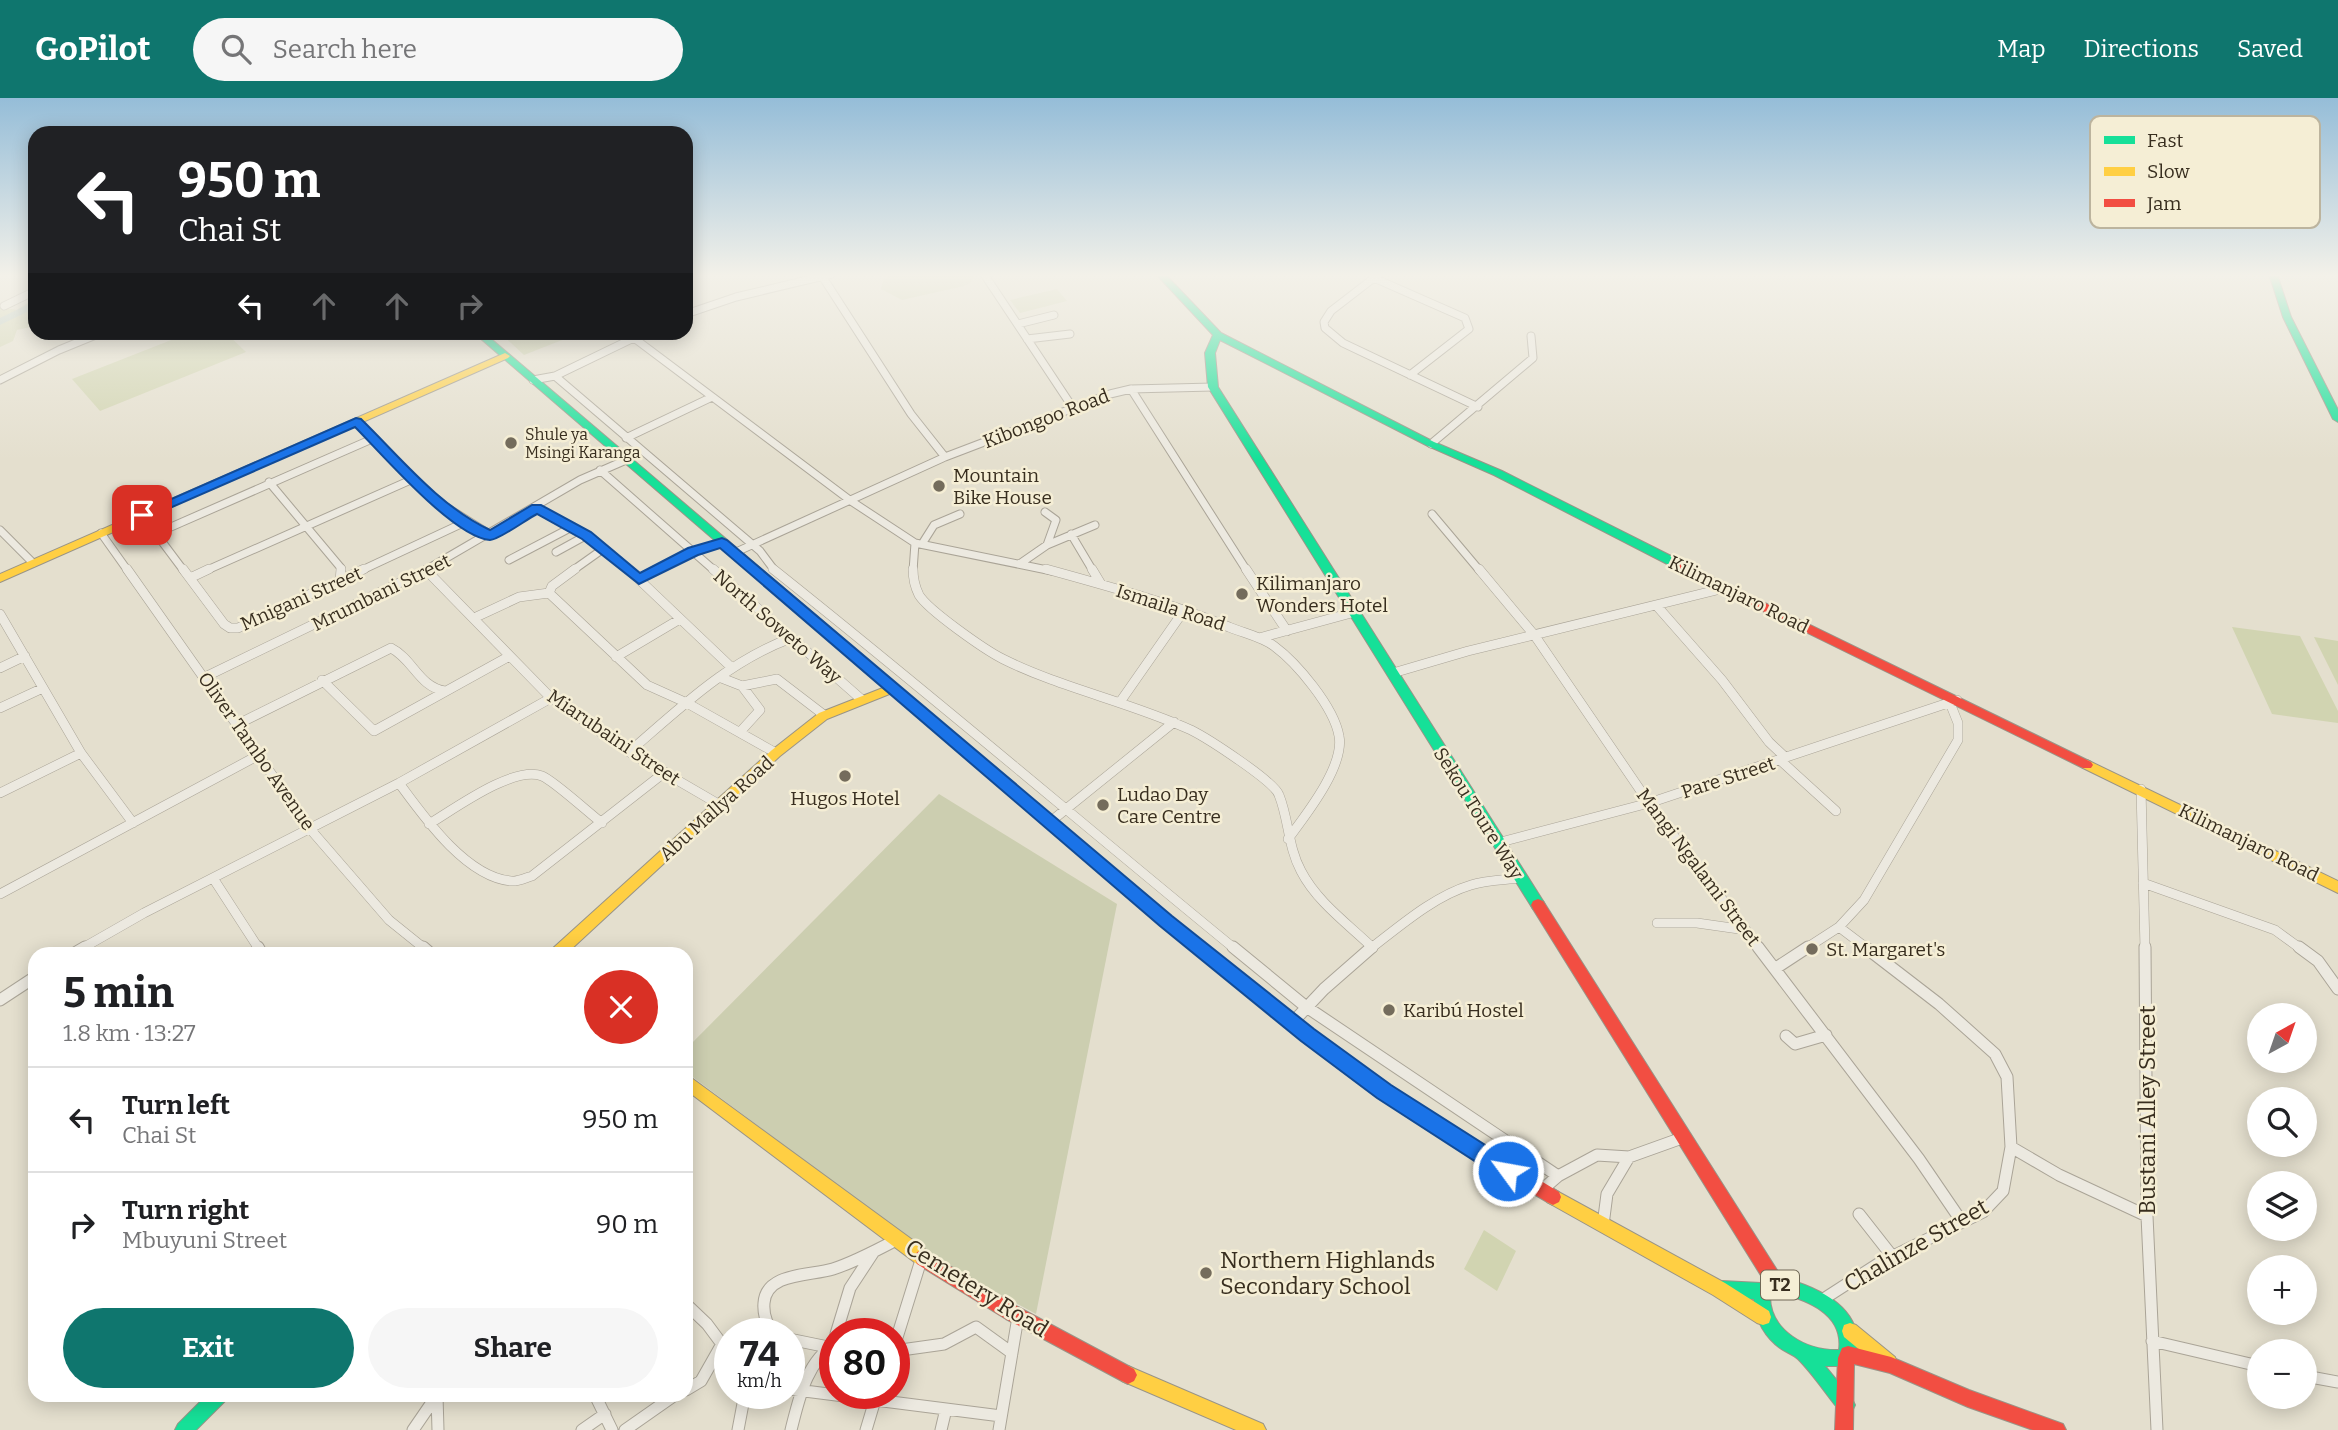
<!DOCTYPE html>
<meta charset="utf-8">
<style>
:root{--surface:#fff;--page:#f6f6f6;--text:#202124;--muted:#757577;--line:#e0e0e0;--accent:#0f766e}
body{margin:0;font-family:Bitter,serif;background:var(--page);color:var(--text);height:100vh;display:flex;flex-direction:column;font-size:26px;white-space:nowrap}
*{box-sizing:border-box;margin:0}
p{font-size:23px;color:var(--muted)}
.icon{flex:none;width:38px;height:38px;fill:none;stroke:currentColor;stroke-width:2;stroke-linecap:round;stroke-linejoin:round}
.map{position:relative;flex:1;overflow:hidden}
.sheet{position:absolute;left:28px;top:849px;width:665px;height:455px;display:flex;flex-direction:column;background:var(--surface);border-radius:21px;box-shadow:0 4px 18px #0003}
.sheet>*{flex:none}
.hud{position:absolute;left:28px;top:28px;width:665px;height:214px;border-radius:21px;box-shadow:0 4px 18px #0003;background:#202124;color:#fff;overflow:hidden}
.needle{width:46px;rotate:40deg}
.buttons{position:absolute;left:2247px;top:905px;display:grid;gap:14px}
.buttons a{display:grid;place-items:center;width:70px;height:70px;border-radius:50%;background:var(--surface);box-shadow:0 4px 18px #0003;font-size:35px}
.speed{position:absolute;left:714px;top:1220px;display:flex;gap:14px;font-size:35px;font-weight:700;text-align:center}
.speed>*{display:grid;place-content:center;width:91px;height:91px;border-radius:50%;background:var(--surface);box-shadow:0 4px 18px #0003;line-height:1}
.speed small{font-size:18px;font-weight:400}
.speed .limit{border:10px solid #d22;background:#fff;color:#111}
.pin{position:absolute;display:grid;place-items:center;width:60px;height:60px;color:#fff;margin:-30px;border-radius:14px;box-shadow:0 4px 10px #0006}
.me{position:absolute;width:77px;margin:-38px;rotate:302deg;stroke-linejoin:round;filter:drop-shadow(0 0 5px #0008)}
.turn{display:flex;align-items:center;gap:24px;height:147px;padding:0 35px;font-size:32px}
.turn .icon{width:91px;height:91px;stroke-width:2.5}
.turn b{display:block;font-size:49px;line-height:60px}
.lanes{display:flex;align-items:center;height:66px;padding:0 35px;background:#0003;justify-content:center;gap:35px;direction:ltr}
.lanes .off{opacity:.35}
.round{display:grid;place-items:center;flex:none;width:74px;height:74px;border-radius:37px;background:var(--page)}
.head{display:flex;align-items:center;justify-content:space-between;height:119px;padding:0 35px}
h1{font-size:42px;font-weight:700;line-height:52px}
.primary-button{display:flex;gap:14px;margin-top:auto;padding:14px 35px}
.primary-button a{flex:1;height:80px;border-radius:42px;background:var(--accent);color:#fff;font-size:28px;font-weight:700;line-height:80px;text-align:center}
.primary-button a+a{background:var(--page);color:var(--text)}
ul{padding:0;list-style:none}
li{display:flex;align-items:center;gap:21px;height:105px;padding:0 35px;border-top:2px solid var(--line)}
li div{flex:1}
li b{display:block;font-size:26px}
li em{font-style:normal}
header{display:flex;align-items:center;gap:42px;box-sizing:border-box;height:98px;padding:0 35px;background:var(--accent);color:#fff}
header strong{font-size:33px}
nav{display:flex;gap:38px;margin-inline-start:auto;font-size:24px}
.search{width:490px;height:63px;background:var(--page);display:flex;align-items:center;gap:18px;box-sizing:border-box;padding:0 24px;border-radius:38px;color:var(--muted);font-size:26px}
.map>svg:first-child{display:block}
.green{fill:#d1d4b1}
.cemetery{fill:#ccceb0}
.lines{fill:none;stroke-linecap:round;stroke-linejoin:round}
.river{fill:#b9cac1;fill-rule:evenodd}
.street-far2-casing{stroke:#aaa497;stroke-width:9}
.street-far1-casing{stroke:#aaa497;stroke-width:10}
.street-casing{stroke:#aaa497;stroke-width:13}
.fast-casing{stroke:#999487;stroke-width:2}
.slow-casing{stroke:#999487;stroke-width:2}
.jam-casing{stroke:#999487;stroke-width:2}
.street-far2{stroke:#ece9e0;stroke-width:7}
.street-far1{stroke:#ece9e0;stroke-width:9}
.street{stroke:#ece9e0;stroke-width:11}
.fast{fill:#16e098;fill-rule:evenodd}
.slow{fill:#ffcf43;fill-rule:evenodd}
.jam{fill:#f24e42;fill-rule:evenodd}
.route{fill:#1a73e8;stroke:#114b97;stroke-width:2}
.poi-dot{fill:#746c5c;stroke:#f5eed5;stroke-width:2.5}
.labels{text-anchor:middle;stroke-width:5;stroke-linejoin:round;paint-order:stroke}
.far-poi-label{font-size:16px;fill:#382e1f;stroke:#f5eed5;text-anchor:start}
.shield{fill:#f5eed5;stroke:#716856;stroke-width:2}
.shield-label{font-size:18px;font-weight:bold;fill:#382e1f}
.street-label{font-size:19px;fill:#382e1f;stroke:#f5eed5}
.poi-label{font-size:19px;fill:#382e1f;stroke:#f5eed5;text-anchor:start}
.near-street-label{font-size:23px;fill:#382e1f;stroke:#f5eed5}
.near-poi-label{font-size:23px;fill:#382e1f;stroke:#f5eed5;text-anchor:start}
.key{fill:#f5eed5;stroke:#bcb49e;stroke-width:2}
.key-label{font-size:19px;fill:#382e1f}
</style>
<header>
<strong>GoPilot</strong>
<div class="search"><svg class="icon" aria-label="search" viewBox="0 0 24 24"><circle cx="10" cy="10" r="6"/><path d="M15 15l6 6"/></svg>Search here</div>
<nav><a>Map</a><a>Directions</a><a>Saved</a></nav>
</header>
<div class="map">
<svg width="2338" height="1332" viewBox="0 0 2338 1332">
<rect width="100%" height="100%" fill="#e4dfce"/>
<path class="green" d="M 893,176 L 976,176 L 970,185 L 964,188 L 902,202 L 881,191 L 884,181 Z
M 1057,191 L 1067,203 L 1020,215 L 1010,202 Z
M 35,200 L 35,228 L 17,232 L 13,243 L 0,249 L 0,209 L 17,212 Z
M 189,235 L 226,235 L 246,254 L 100,313 L 72,281 Z
M 500,235 L 580,235 L 524,257 Z
M 2232,529 L 2300,538 L 2338,613 L 2338,625 L 2272,616 Z
M 2314,539 L 2338,543 L 2338,587 Z
M 1484,1132 L 1516,1153 L 1497,1193 L 1464,1171 Z"/>
<path class="cemetery" d="M 939,696 L 1117,806 L 1036,1216 L 943,1166 L 686,974 L 686,951 Z"/>
<g class="lines">
<path class="river" d="M 35,203 L 35,210 L 0,227 L 0,220 Z"/>
<g class="street-far2-casing">
<path id="street-far2" d="M 984,176 L 1073,310
M 1379,176 L 1331,213 L 1324,224 L 1325,230 L 1343,245 L 1478,309
M 822,178 L 911,316 L 945,359
M 1374,180 L 1465,220 L 1469,231 L 1410,277
M 4,208 L 35,193
M 686,216 L 736,199 L 832,176
M 1018,226 L 1054,217
M 634,240 L 851,403 L 915,445 L 1052,473
M 1027,241 L 1070,236
M 555,278 L 760,453 L 775,473
M 0,282 L 59,252 L 103,234
M 533,282 L 555,278 L 646,234
M 1131,291 L 1247,473
M 356,324 L 435,402 L 491,437
M 626,340 L 712,299
M 1431,346 L 1533,260 L 1531,238
M 600,372 L 715,473
M 269,384 L 341,470 L 341,473
M 536,410 L 587,437 L 630,473
M 1045,414 L 1056,422 L 1047,447
M 1432,416 L 1480,473
M 142,417 L 184,473
M 0,432 L 33,465
M 101,435 L 128,473
M 155,436 L 372,341
M 1071,436 L 1093,473
M 922,446 L 934,427 L 960,416
M 556,454 L 587,437
M 734,455 L 945,359 L 1110,296 L 1131,291 L 1213,289
M 509,462 L 572,429
M 1021,465 L 1047,447 L 1095,427
M 205,473 L 413,381
M 360,473 L 463,425
M 424,473 L 580,382 L 626,362
M 572,473 L 603,451
M 654,473 L 693,453 L 722,445
M 913,473 L 915,445"/>
</g>
<g class="street-far1-casing">
<path id="street-far1" d="M 127,471 L 311,732 L 389,822 L 425,851
M 183,471 L 224,526 L 230,530 L 238,530 L 364,471
M 575,471 L 552,488 L 549,495 L 647,587 L 687,605 L 776,655
M 628,471 L 731,569
M 713,471 L 861,601
M 773,471 C 929,595 1081,725 1235,851
M 913,471 C 913,480 915,489 919,497 C 928,512 985,552 1003,561 C 1061,590 1130,604 1191,632 C 1207,640 1274,683 1279,697 C 1289,722 1288,749 1301,773 C 1317,804 1348,826 1373,850
M 1046,471 C 1108,488 1169,505 1229,529 C 1243,535 1262,539 1274,548 C 1297,565 1334,609 1339,638 C 1345,668 1305,718 1288,741
M 1092,471 L 1101,486
M 1246,471 L 1287,533
M 1479,471 L 1535,538 L 1649,705 L 1760,851
M 426,472 L 551,600 L 629,654 L 720,707
M 190,480 L 209,471
M 639,481 L 657,471
M 340,483 L 341,471
M 1656,507 L 1722,582 L 1769,644 L 1785,659
M 0,516 L 81,655 L 133,725
M 474,520 L 519,499 L 549,495
M 1259,540 L 1355,514
M 616,559 L 680,521
M 0,570 L 25,558
M 1393,575 L 1468,553 L 1725,490
M 205,579 L 428,471
M 719,579 L 742,588 L 777,581 L 824,617
M 322,582 L 374,633 L 508,559
M 1120,604 L 1185,511
M 0,610 L 43,590
M 236,627 L 391,550 C 413,561 419,589 445,593
M 740,634 L 760,612 L 742,588
M 629,654 C 680,610 727,564 791,540
M 1780,662 L 1836,713
M 399,685 C 424,719 466,779 511,783 C 518,784 525,780 532,778 L 665,674
M 2141,691 L 2145,851
M 0,695 L 81,655
M 1050,724 L 1174,624
M 429,726 C 453,712 513,667 542,678 C 553,682 590,716 602,725
M 1497,745 L 1649,705 L 1957,602
M 213,780 L 259,851
M 2143,785 L 2275,832 L 2301,851
M 0,796 L 257,658
M 1657,825 L 1697,825 L 1746,832
M 1839,829 L 1868,851
M 81,851 L 144,815 L 399,685 L 551,600
M 1370,851 C 1400,828 1434,798 1471,787 C 1486,782 1503,782 1519,780
M 1805,851 L 1839,829 L 1864,802 L 1958,642 L 1958,625 L 1950,605"/>
</g>
<g class="street-casing">
<path id="street" d="M 258,849 L 262,856
M 423,849 L 431,856
M 1233,849 L 1305,908 L 1558,1078
M 1758,849 L 1919,1061 L 1962,1124
M 2145,849 L 2147,1118 L 2157,1332
M 2299,849 L 2318,863 L 2338,891
M 73,856 L 85,849
M 1776,870 L 1808,849
M 0,902 L 35,879
M 1292,925 L 1324,891 L 1372,849
M 1786,938 L 1795,946 L 1826,937
M 2011,1049 L 2059,1077 L 2147,1118
M 1543,1091 L 1558,1078 L 1597,1057 L 1629,1059
M 1859,1116 L 1892,1158
M 1603,1127 L 1607,1096 L 1629,1059 L 1682,1040
M 1822,1202 L 1881,1164 L 1983,1114 L 2003,1093 L 2011,1049 L 2007,979 L 1995,956 L 1939,906 L 1865,849
M 686,1206 L 707,1226 L 730,1257
M 774,1236 C 767,1227 763,1217 764,1205 C 766,1174 811,1178 833,1171 C 855,1164 877,1152 898,1141
M 836,1236 L 850,1190 L 873,1155
M 789,1241 L 828,1249
M 2152,1243 L 2259,1268
M 894,1249 L 922,1159
M 894,1253 L 944,1246 L 976,1229 L 1012,1255
M 2305,1278 L 2338,1284
M 789,1291 L 1001,1318
M 686,1292 L 701,1283 L 722,1246
M 595,1297 L 612,1332
M 437,1298 L 438,1332
M 413,1332 L 437,1297
M 582,1332 L 605,1316
M 625,1332 L 675,1297
M 738,1332 L 745,1295
M 791,1332 C 799,1301 806,1264 835,1246
M 866,1332 L 875,1302
M 941,1332 L 946,1311
M 999,1332 L 1018,1219"/>
</g>
<g class="fast-casing">
<path id="fast" d="M 1156,176 L 1165,176 L 1221,235 L 1434,344 L 1502,373 L 1683,464 L 1684,467 L 1683,470 L 1675,470 L 1494,377 L 1428,348 L 1220,242 L 1215,255 L 1218,289 L 1543,803 L 1545,807 L 1543,811 L 1538,813 L 1533,811 L 1208,289 L 1205,255 L 1213,237 Z
M 2269,176 L 2277,176 L 2291,219 L 2338,312 L 2338,324 L 2333,321 L 2283,219 Z
M 473,234 L 483,234 L 929,614 L 931,617 L 929,620 L 921,620 Z
M 1776,1178 C 1817,1188 1874,1212 1852,1266 L 1846,1268 L 1825,1268 L 1852,1301 L 1855,1307 L 1852,1313 L 1846,1316 L 1840,1313 C 1826,1296 1813,1276 1798,1261 C 1794,1257 1788,1255 1783,1252 C 1766,1241 1754,1221 1754,1201 L 1722,1199 L 1716,1197 L 1714,1191 L 1716,1185 L 1722,1183 L 1761,1185 ZM 1777,1194 C 1806,1202 1844,1215 1839,1252 C 1806,1253 1770,1233 1770,1198 Z
M 207,1297 L 228,1297 L 225,1303 L 196,1332 L 175,1332 L 178,1326 Z"/>
</g>
<g class="slow-casing">
<path id="slow" d="M 505,255 L 510,258 L 508,260 L 0,484 L 0,476 Z
M 893,586 L 899,590 L 897,593 L 827,621 L 780,658 L 566,856 L 549,856 L 551,852 L 772,652 L 819,615 Z
M 925,613 L 929,614 L 1171,819 L 1291,915 L 1293,920 L 1291,925 L 1286,926 L 1281,925 L 1161,827 L 921,620 L 919,617 L 921,614 Z
M 2087,662 L 2338,783 L 2338,795 L 2083,670 L 2081,667 L 2083,664 Z
M 686,976 L 929,1154 L 931,1160 L 929,1166 L 923,1168 L 917,1166 L 686,992 Z
M 1553,1091 L 1725,1185 L 1769,1213 L 1771,1219 L 1769,1225 L 1763,1227 L 1757,1225 L 1713,1197 L 1547,1104 L 1545,1099 L 1547,1094 Z
M 1850,1225 L 1856,1227 L 1895,1259 L 1897,1265 L 1895,1271 L 1889,1273 L 1883,1271 L 1844,1239 L 1842,1233 L 1844,1227 Z
M 1128,1268 L 1263,1326 L 1266,1332 L 1236,1332 L 1122,1283 L 1119,1277 L 1122,1271 Z"/>
</g>
<g class="jam-casing">
<path id="jam" d="M 1679,463 L 2091,664 L 2093,667 L 2091,670 L 2083,670 L 1675,470 L 1674,467 Z
M 1538,801 L 1543,803 L 1782,1180 L 1784,1186 L 1782,1192 L 1776,1194 L 1770,1192 L 1533,811 L 1531,807 L 1533,803 Z
M 1286,914 L 1421,1009 L 1559,1094 L 1561,1099 L 1559,1104 L 1553,1107 L 1547,1104 C 1455,1050 1365,991 1281,925 L 1279,920 L 1281,915 Z
M 923,1152 L 1018,1209 L 1134,1271 L 1137,1277 L 1134,1283 L 1128,1286 L 1122,1283 L 1006,1221 L 917,1166 L 915,1160 L 917,1154 Z
M 1848,1248 L 1891,1259 L 1969,1292 L 2063,1326 L 2066,1332 L 2033,1332 L 1968,1309 L 1890,1275 L 1854,1266 L 1853,1332 L 1835,1332 L 1838,1260 L 1842,1250 Z"/>
</g>
<use href="#street-far2" class="street-far2"/>
<use href="#street-far1" class="street-far1"/>
<use href="#street" class="street"/>
<use href="#fast" class="fast"/>
<use href="#slow" class="slow"/>
<use href="#jam" class="jam"/>
</g>
<linearGradient id="sky" x2="0" y2="1"><stop stop-color="#95bdd8"/><stop offset="0.49" stop-color="#f3f1e9"/><stop offset="1" stop-color="#f3f1e9" stop-opacity="0"/></linearGradient>
<rect width="2338" height="362" fill="url(#sky)"/>
<path class="route" d="M 356,320 L 361,321 C 401,360 439,408 490,432 L 532,407 L 541,407 L 591,434 L 640,475 L 688,450 L 722,440 L 727,442 L 1172,818 L 1314,931 L 1391,987 L 1515,1066 L 1518,1073 L 1515,1080 L 1508,1083 L 1501,1080 L 1377,1000 L 1301,943 L 1160,828 L 720,450 L 698,457 L 639,486 L 582,441 L 537,416 C 527,421 499,442 490,442 C 453,439 382,356 355,329 L 147,420 L 137,420 L 135,417 Z"/>
<g class="poi-dot">
<circle cx="511" cy="345" r="7"/>
<circle cx="939" cy="388" r="7"/>
<circle cx="1242" cy="496" r="7"/>
<circle cx="845" cy="678" r="7"/>
<circle cx="1103" cy="707" r="7"/>
<circle cx="1812" cy="851" r="7"/>
<circle cx="1389" cy="912" r="7"/>
<circle cx="1206" cy="1175" r="7"/>
</g>
<g class="labels">
<g class="far-poi-label">
<text x="525" y="342">Shule ya<tspan x="525" dy="18">Msingi Karanga</tspan></text>
</g>
<rect class="shield" x="1761" y="1172.5" width="38" height="29" rx="5"/>
<g class="shield-label">
<text x="1780" y="1193">T2</text>
</g>
<g class="street-label">
<text transform="translate(1046 320) rotate(-21)" y="7">Kibongoo Road</text>
<text transform="translate(381 494) rotate(-26)" y="7">Mrumbani Street</text>
<text transform="translate(1739 496) rotate(26)" y="7">Kilimanjaro Road</text>
<text transform="translate(301 500) rotate(-24)" y="7">Mnigani Street</text>
<text transform="translate(1171 509) rotate(18)" y="7">Ismaila Road</text>
<text transform="translate(778 528) rotate(41)" y="7">North Soweto Way</text>
<text transform="translate(614 639) rotate(34)" y="7">Miarubaini Street</text>
<text transform="translate(257 653) rotate(55)" y="7">Oliver Tambo Avenue</text>
<text transform="translate(1728 679) rotate(-18)" y="7">Pare Street</text>
<text transform="translate(716 710) rotate(-42)" y="7">Abu Mallya Road</text>
<text transform="translate(1479 715) rotate(58)" y="7">Sekou Toure Way</text>
<text transform="translate(2249 744) rotate(26)" y="7">Kilimanjaro Road</text>
<text transform="translate(1699 769) rotate(53)" y="7">Mangi Ngalami Street</text>
</g>
<g class="poi-label">
<text x="953" y="384">Mountain<tspan x="953" dy="22">Bike House</tspan></text>
<text x="1256" y="492">Kilimanjaro<tspan x="1256" dy="22">Wonders Hotel</tspan></text>
<text x="1117" y="703">Ludao Day<tspan x="1117" dy="22">Care Centre</tspan></text>
<text x="845" y="707" text-anchor="middle">Hugos Hotel</text>
<text x="1826" y="858">St. Margaret's</text>
<text x="1403" y="919">Karibú Hostel</text>
</g>
<g class="near-street-label">
<text transform="translate(2147 1012) rotate(-90)" y="8">Bustani Alley Street</text>
<text transform="translate(1916 1147) rotate(-30)" y="8">Chalinze Street</text>
<text transform="translate(977 1190) rotate(32)" y="8">Cemetery Road</text>
</g>
<g class="near-poi-label">
<text x="1220" y="1170">Northern Highlands<tspan x="1220" dy="26">Secondary School</tspan></text>
</g>
</g>
<rect x="2090" y="18" width="230" height="112" rx="10" class="key"/>
<rect x="2104" y="38" width="31" height="8" fill="#16e098"/>
<rect x="2104" y="69" width="31" height="9" fill="#ffcf43"/>
<rect x="2104" y="101" width="31" height="8" fill="#f24e42"/>
<g class="key-label">
<text x="2147" y="49">Fast</text>
<text x="2147" y="80">Slow</text>
<text x="2147" y="112">Jam</text>
</g>
</svg>
<div class="buttons">
<a><svg class="needle" viewBox="-14 -14 28 28"><path d="M0-13l5 13h-10z" fill="#e53935"/><path d="M0 13l5-13h-10z" fill="#757577"/></svg></a>
<a><svg class="icon" aria-label="search" viewBox="0 0 24 24"><circle cx="10" cy="10" r="6"/><path d="M15 15l6 6"/></svg></a>
<a><svg class="icon" aria-label="layers" viewBox="0 0 24 24"><path d="M12 4l9 5-9 5-9-5zM3 14l9 5 9-5"/></svg></a>
<a>+</a>
<a>−</a>
</div>
<div class="speed"><div>74<small>km/h</small></div><div class="limit">80</div></div>
<div class="pin" style="left:142px;top:417px;background:#d93025"><svg class="icon" aria-label="arrive" viewBox="0 0 24 24"><path d="M6 21V4h12l-3 4 3 4H6"/></svg></div>
<svg class="me" style="left:1508px;top:1073px" viewBox="-20 -20 40 40"><circle r="17" fill="#1a73e8" stroke="#fff" stroke-width="3"/><path d="M0-11L8 9 0 5-8 9z" fill="#fff"/></svg>
<div class="hud">
<div class="turn"><svg class="icon" aria-label="left" viewBox="0 0 24 24"><path d="M17 20v-9H6M10 6l-5 5 5 5"/></svg><div><b>950 m</b>Chai St</div></div>
<div class="lanes"><svg class="icon" aria-label="left" viewBox="0 0 24 24"><path d="M17 20v-9H6M10 6l-5 5 5 5"/></svg><svg class="icon off" aria-label="ahead" viewBox="0 0 24 24"><path d="M12 20V5M6 11l6-6 6 6"/></svg><svg class="icon off" aria-label="ahead" viewBox="0 0 24 24"><path d="M12 20V5M6 11l6-6 6 6"/></svg><svg class="icon off" aria-label="right" viewBox="0 0 24 24"><path d="M7 20v-9h11M14 6l5 5-5 5"/></svg></div>
</div>
<section class="sheet">
<div class="head"><div><h1>5 min</h1><p>1.8 km · 13:27</p></div><a class="round" style="background:#d93025;color:#fff"><svg class="icon" aria-label="close" viewBox="0 0 24 24"><path d="M6 6l12 12M18 6L6 18"/></svg></a></div>
<ul>
<li><svg class="icon" aria-label="left" viewBox="0 0 24 24"><path d="M17 20v-9H6M10 6l-5 5 5 5"/></svg><div><b>Turn left</b><p>Chai St</p></div><em>950 m</em></li>
<li><svg class="icon" aria-label="right" viewBox="0 0 24 24"><path d="M7 20v-9h11M14 6l5 5-5 5"/></svg><div><b>Turn right</b><p>Mbuyuni Street</p></div><em>90 m</em></li>
</ul>
<div class="primary-button"><a>Exit</a><a>Share</a></div>
</section>
</div>
